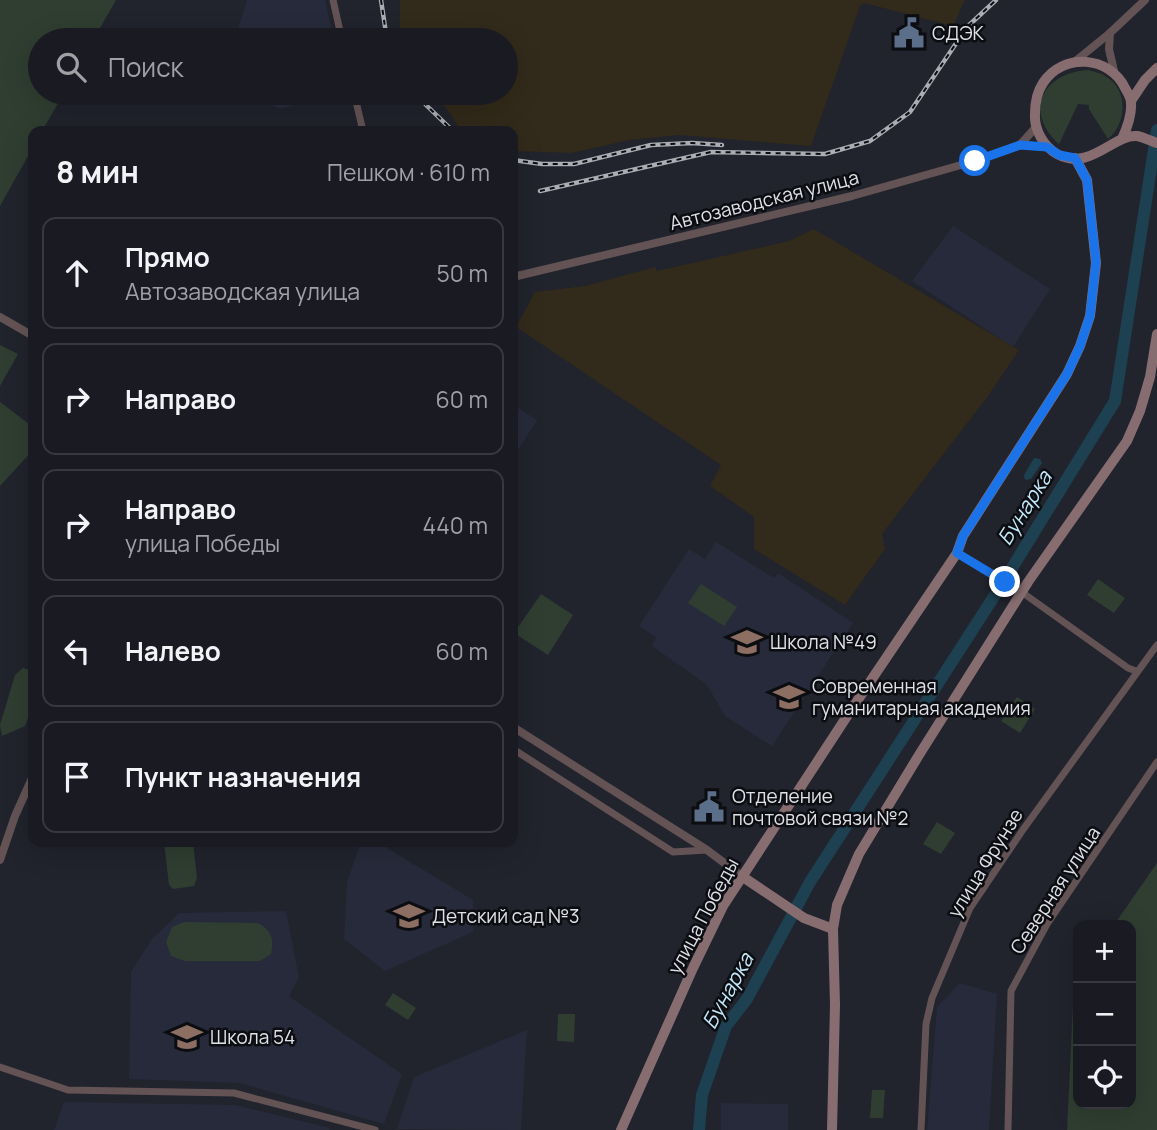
<!DOCTYPE html>
<html lang="ru">
<head>
<meta charset="utf-8">
<style>
	body { margin:0; font-family:Manrope,sans-serif; background:#26272f; color:#f1f3f6 }
	.controls { position:absolute; right:21px; bottom:21px; display:grid; overflow:hidden; border-radius:14px; box-shadow:0 7px 28px #0002 }
	.controls button { width:63px; height:63px; display:grid; place-items:center; padding:0; border:0; border-bottom:2px solid #373840; background:#191a22; color:#f1f3f6; font:35px sans-serif }
	.stop { position:absolute; width:21px; height:21px; margin:-16px; border:5px solid #1a73e8; border-radius:50%; background:#fff }
	.stop.end { background:#1a73e8; border-color:#fff; box-shadow:0 2px 7px #0008 }
	.list { margin:0; padding:0; list-style:none }
	h2 { display:flex; justify-content:space-between; align-items:center; height:91px; margin:0; padding:0 28px; font-size:30px }
	h2 small { font-size:23px; font-weight:400; color:#9fa1a5 }
	.list li { display:grid; grid-template-columns:46px 1fr auto; gap:21px; align-items:center; box-sizing:border-box; height:112px; margin:0 14px 14px; padding:0 14px; border:2px solid #373840; border-radius:14px }
	.list b { display:block; font-size:26px; white-space:nowrap }
	.list p { margin:0; font-size:23px; white-space:nowrap; color:#9fa1a5 }
	.list em { font-size:23px; font-style:normal; color:#9fa1a5 }
	.icon { flex:none; width:38px; height:38px; fill:none; stroke:currentColor; stroke-width:2; stroke-linecap:round; stroke-linejoin:round }
	.map { position:relative; flex:none; width:1157px; height:1130px; overflow:hidden }
	.search { position:absolute; background:#191a22; box-shadow:0 7px 28px #0002; left:28px; top:28px; width:490px; height:77px; display:flex; align-items:center; gap:18px; box-sizing:border-box; padding:0 24px; border-radius:38px; color:#9fa1a5; font-size:26px }
	.panel { position:absolute; background:#191a22; box-shadow:0 7px 28px #0002; left:28px; top:126px; width:490px; height:721px; border-radius:14px }
	.map>svg:first-child { display:block }
</style>
</head>
<body>
<div class="map">
<svg width="1157" height="1130" viewBox="0 0 1157 1130">
	<rect width="100%" height="100%" fill="#21232d"/>
	<g fill="#272a3a">
		<polygon points="247,0 325,0 334,40 230,40 239,26"/>
		<polygon points="249,93 340,93 280,109"/>
		<polygon points="953,226 1050,289 1013,347 912,281"/>
		<polygon points="513,405 537,420 513,458"/>
		<polygon points="716,542 774,578 778,573 853,623 772,746 725,716 707,685 652,646 656,637 639,626 689,549 705,559"/>
		<polygon points="361,842 377,842 473,900 473,932 385,971 344,939 347,882"/>
		<polygon points="286,911 299,978 289,996 402,1074 384,1124 239,1083 129,1079 131,972 152,939 179,913"/>
		<polygon points="960,983 997,994 989,1130 927,1130 937,1007"/>
		<polygon points="527,1030 521,1130 397,1129 414,1077"/>
		<polygon points="64,1102 235,1105 330,1128 329,1130 54,1130"/>
		<polygon points="721,1103 788,1104 788,1130 721,1130"/>
	</g>
	<g fill="#322a1a">
		<polygon points="400,0 965,0 953,26 864,3 860,6 811,146 679,135 630,140 571,153 513,151 513,131 468,131 458,126 436,93 506,93 506,40 403,40 400,36"/>
		<polygon points="814,229 1019,350 988,396 882,534 885,549 845,605 754,549 754,517 710,486 721,465 516,327 535,292 585,286 655,267 657,271 789,241"/>
	</g>
	<g fill="#2f3e31">
		<polygon points="0,0 116,0 93,40 40,40 40,93 64,93 42,131 33,131 33,147 0,206"/>
		<path d="M1089,70c5,2 12,3 16,6 24,13 22,48 3,63l-19,-30v-4l-11,-1 -19,40c-36,-33 -16,-72 30,-74z"/>
		<polygon points="0,345 18,354 0,386"/>
		<polygon points="0,402 33,427 33,450 0,486"/>
		<polygon points="1098,579 1125,598 1114,613 1087,595"/>
		<polygon points="701,584 737,607 724,626 688,603"/>
		<polygon points="541,594 573,615 548,655 514,633"/>
		<polygon points="23,668 33,671 33,704 25,726 2,736 0,725 15,675"/>
		<polygon points="1017,697 1035,709 1020,733 1001,721"/>
		<polygon points="937,822 955,833 941,854 923,844"/>
		<polygon points="164,842 193,842 197,878 194,886 173,889 169,885"/>
		<polygon points="1157,863 1157,1130 1067,1130 1074,984 1078,978 1078,1104 1131,1104 1131,925 1114,925"/>
		<path d="M184,922l74,1c14,8 16,16 13,31l-11,7h-75l-14,-5 -5,-14 6,-15z"/>
		<polygon points="393,993 416,1008 408,1020 385,1005"/>
		<polygon points="558,1014 575,1014 574,1042 557,1041"/>
		<polygon points="872,1090 885,1090 883,1118 870,1118"/>
	</g>
	<polygon fill="#1d4150" points="1034,458 1040,459 1042,463 1031,479 1025,480 1024,475"/>
	<g fill="none" stroke-linecap="round" stroke-linejoin="round">
		<polyline stroke="#1d4150" stroke-width="12" points="699,1130 702,1095 726,1026 747,999 810,882 1004,581 1115,401 1157,130"/>
		<g stroke="#645354" stroke-width="7">
			<polyline points="333,0 342,40"/>
			<polyline points="354,93 363,131"/>
			<polyline points="1023,593 1128,668 1136,671"/>
			<polyline points="513,749 673,852 707,850"/>
			<polyline points="0,1067 68,1090 234,1093 375,1130"/>
			<polyline points="921,1130 926,1024 932,998 970,908 1022,831 1157,645"/>
			<polyline points="1008,1130 1011,991 1047,924 1157,762"/>
		</g>
		<g stroke="#645354" stroke-width="8">
			<polyline points="1110,33 1109,49 1114,71"/>
			<polyline points="1073,63 1110,33 1145,0"/>
			<polyline points="1020,145 1036,127"/>
			<polyline points="513,277 852,196 975,161 1020,145 1047,147"/>
			<polyline points="0,317 33,336"/>
			<polyline points="957,553 1023,593"/>
			<polyline points="513,727 707,850 743,877"/>
			<polyline points="0,860 15,816 33,776"/>
		</g>
		<g stroke="#876d70" stroke-width="10">
			<polyline points="1131,101 1145,80 1157,68"/>
			<path d="M1122,139c5,-11 10,-24 9,-36 0,-5 -3,-10 -6,-15 -15,-32 -62,-36 -82,-5 -6,9 -8,21 -8,31 -1,15 8,32 22,40 33,18 56,-20 80,-18 6,1 14,5 20,7"/>
			<polyline points="743,877 804,918 833,929"/>
			<polyline points="621,1130 693,968 723,906 853,707 957,553 963,536 1067,374 1080,346 1090,316 1096,263 1087,180 1075,158"/>
			<polyline points="832,1130 835,1005 833,929 837,905 859,854 919,755 1028,582 1127,441 1140,411 1150,377 1157,334"/>
		</g>
		<g stroke="#abadb5" stroke-width="4.5">
			<g id="rail">
				<polyline points="381,0 387,40"/>
				<polyline points="418,93 426,105 453,131"/>
				<polyline points="513,160 542,164 574,164 651,145 692,143 722,145"/>
				<polyline points="540,191 711,152 825,154 870,141 910,112 967,27 996,0"/>
			</g>
		</g>
		<use href="#rail" stroke="#0c0d11" stroke-width="2" stroke-dasharray="5" stroke-linecap="butt"/>
	</g>
	<g fill="none" stroke-linecap="round" stroke-linejoin="round">
		<polyline stroke="#1a73e8" stroke-width="9" points="975,161 1020,145 1047,147 1059,155 1075,158 1087,180 1096,262 1090,316 1080,346 1067,374 963,536 957,553 1005,582"/>
	</g>
	<defs>
		<g id="civic-bare" transform="scale(2.415)"><path d="M-.6-6.5H3V-4.5H.6V-3L4-1V1h2V6H-6V1h2V-1L-.6-3ZM-1.2 2.5V6h2.4V2.5Z" fill="#5c6f8a" stroke="#0c0d11" stroke-width="2.5" paint-order="stroke"/></g>
		<g id="school-bare" transform="scale(2.415)"><path d="M0-5L7-2L0 1L-7-2ZM-4 1L0 2.5L4 1V4Q0 6-4 4Z" fill="#8d6e63" stroke="#0c0d11" stroke-width="2.5" paint-order="stroke"/></g>
		<g id="university-bare" transform="scale(2.415)"><path d="M0-5L7-2L0 1L-7-2ZM-4 1L0 2.5L4 1V4Q0 6-4 4Z" fill="#8d6e63" stroke="#0c0d11" stroke-width="2.5" paint-order="stroke"/></g>
	</defs>
	<g fill-rule="evenodd">
		<use href="#civic-bare" x="909" y="33"/>
		<use href="#school-bare" x="747" y="642"/>
		<use href="#university-bare" x="789" y="697"/>
		<use href="#civic-bare" x="709" y="807"/>
		<use href="#school-bare" x="409" y="916"/>
		<use href="#school-bare" x="187" y="1037"/>
	</g>
	<g text-anchor="middle" stroke-width="5" stroke-linejoin="round" paint-order="stroke">
		<g font-size="19" fill="#dfe1e8" stroke="#0c0d11" text-anchor="start">
			<text x="932" y="40">СДЭК</text>
			<text x="770" y="649">Школа №49</text>
			<text x="812" y="693">Современная<tspan x="812" dy="22">гуманитарная академия</tspan></text>
			<text x="732" y="803">Отделение<tspan x="732" dy="22">почтовой связи №2</tspan></text>
			<text x="432" y="923">Детский сад №3</text>
			<text x="210" y="1044">Школа 54</text>
		</g>
		<g font-size="19" fill="#dfe1e8" stroke="#0c0d11">
			<text transform="translate(764 200) rotate(-14)" y="7">Автозаводская улица</text>
			<text transform="translate(985 863) rotate(-58)" y="7">улица Фрунзе</text>
			<text transform="translate(1055 890) rotate(-57)" y="7">Северная улица</text>
			<text transform="translate(703 916) rotate(-62)" y="7">улица Победы</text>
		</g>
		<g font-size="21" font-style="italic" fill="#c2e8fa" stroke="#0c0d11">
			<text transform="translate(1025 508) rotate(-58)" y="7">Бунарка</text>
			<text transform="translate(728 991) rotate(-61)" y="7">Бунарка</text>
		</g>
	</g>
</svg>
<div class="controls">
<button>+</button>
<button>−</button>
<button><svg class="icon" aria-label="locate" viewBox="0 0 24 24"><circle cx="12" cy="12" r="6"/><path d="M12 2v4M12 18v4M2 12h4M18 12h4"/></svg></button>
</div>
<div class="stop" style="left:975px;top:161px"></div>
<div class="stop end" style="left:1005px;top:582px"></div>
<div class="search"><svg class="icon" aria-label="search" viewBox="0 0 24 24"><circle cx="10" cy="10" r="6"/><path d="M15 15l6 6"/></svg>Поиск</div>
<section class="panel">
<h2>8 мин<small>Пешком · 610 m</small></h2>
<ul class="list">
<li><svg class="icon" aria-label="ahead" viewBox="0 0 24 24"><path d="M12 20V5M6 11l6-6 6 6"/></svg><div><b>Прямо</b><p>Автозаводская улица</p></div><em>50 m</em></li>
<li><svg class="icon" aria-label="right" viewBox="0 0 24 24"><path d="M7 20v-9h11M14 6l5 5-5 5"/></svg><div><b>Направо</b></div><em>60 m</em></li>
<li><svg class="icon" aria-label="right" viewBox="0 0 24 24"><path d="M7 20v-9h11M14 6l5 5-5 5"/></svg><div><b>Направо</b><p>улица Победы</p></div><em>440 m</em></li>
<li><svg class="icon" aria-label="left" viewBox="0 0 24 24"><path d="M17 20v-9H6M10 6l-5 5 5 5"/></svg><div><b>Налево</b></div><em>60 m</em></li>
<li><svg class="icon" aria-label="arrive" viewBox="0 0 24 24"><path d="M6 21V4h12l-3 4 3 4H6"/></svg><div><b>Пункт назначения</b></div></li>
</ul>
</section>
</div>
</body>
</html>
